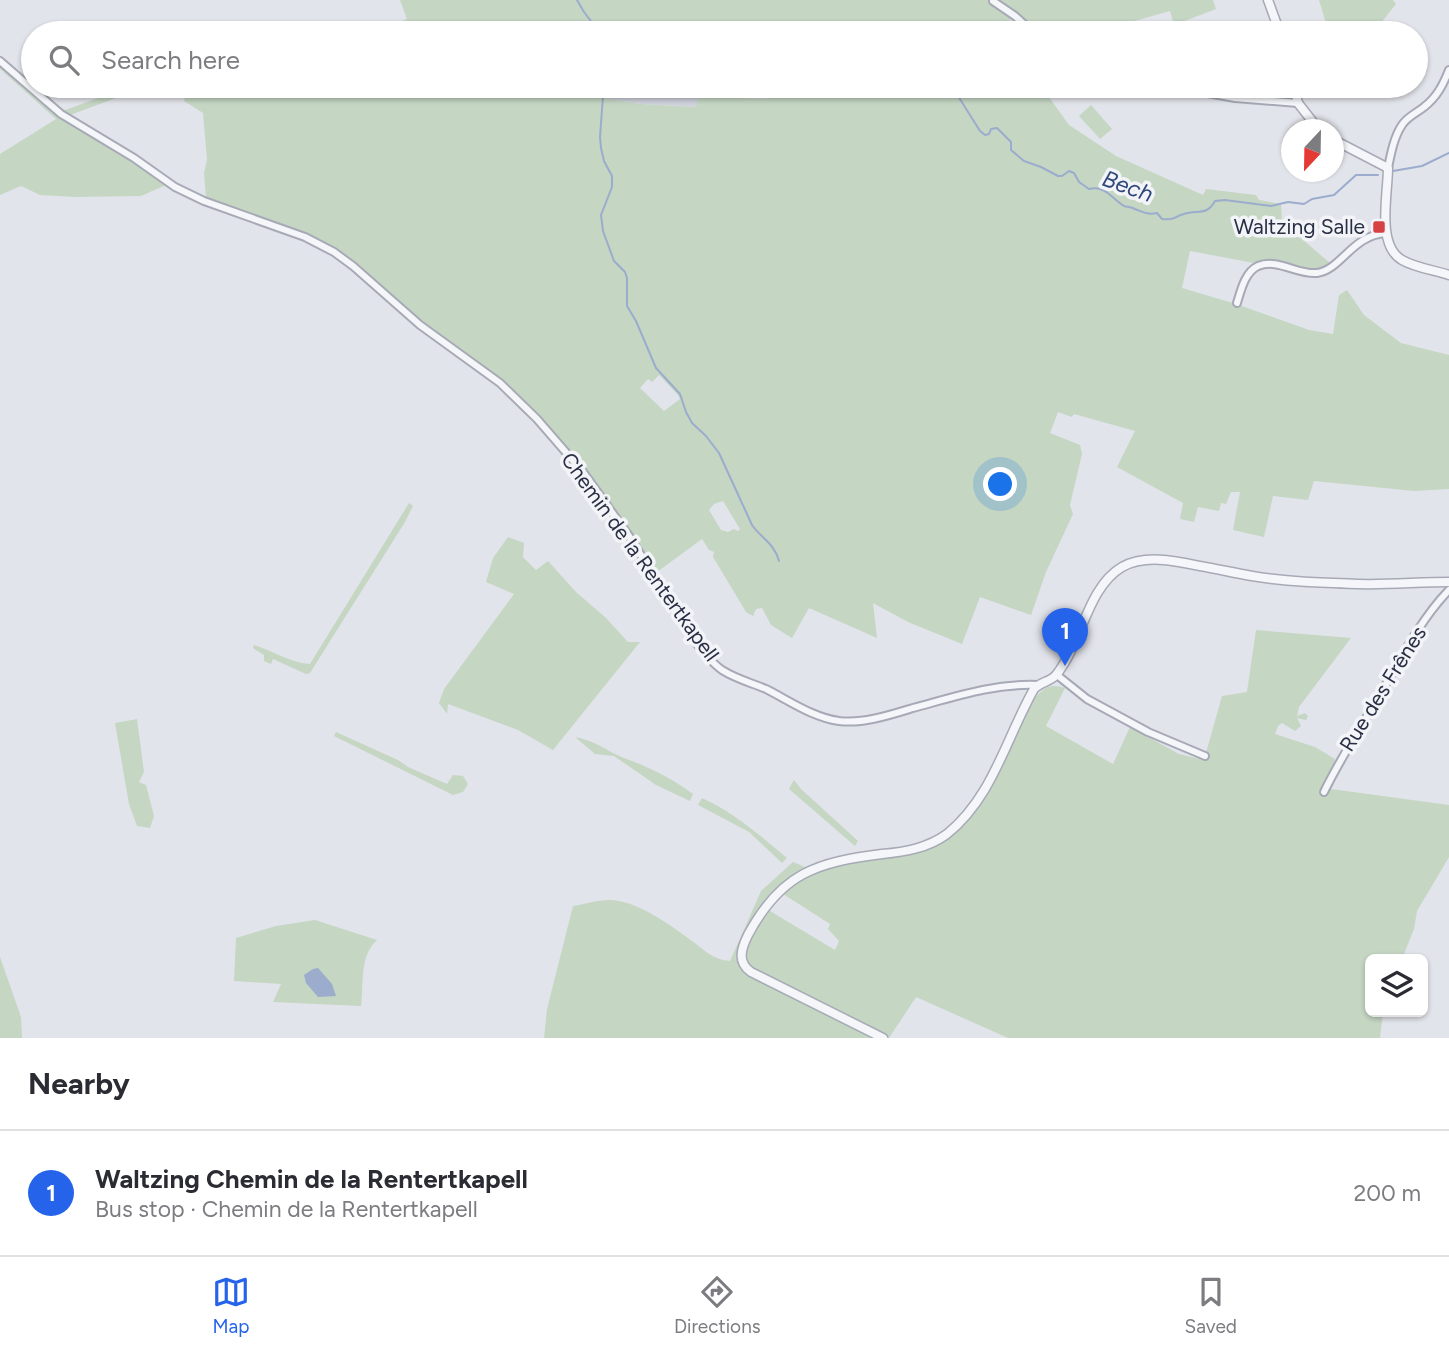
<!DOCTYPE html>
<html lang="en">
<head>
<meta charset="utf-8">
<style>
	body { margin:0; font-family:Figtree,sans-serif; background:#f2f2f3; color:#2b2b33 }
	.controls { position:absolute; right:21px; bottom:21px; display:grid; overflow:hidden; border-radius:10px; box-shadow:0 2px 5px #0004 }
	.controls button { width:63px; height:63px; display:grid; place-items:center; padding:0; border:0; border-bottom:2px solid #e1e1e2; background:#fff; color:#2b2b33; font:35px sans-serif }
	.compass { position:absolute; left:1281px; top:119px; width:63px; height:63px; border-radius:50%; background:#fff; box-shadow:0 2px 5px #0004; rotate:202deg }
	.you { position:absolute; left:1001px; top:485px; width:24px; height:24px; margin:-18px; border:5px solid #fff; border-radius:50%; background:#1a73e8; box-shadow:0 0 0 10px #1a73e833 }
	.badge { display:grid; place-items:center; width:46px; height:46px; border-radius:50%; background:#2563eb; color:#fff; font-size:23px; font-weight:700 }
	.pin { position:absolute; translate:-50% -58px; filter:drop-shadow(0 2px 4px #0008) }
	.pin::after { content:''; position:absolute; top:37px; width:24px; height:21px; background:inherit; clip-path:polygon(0 0,100% 0,50% 100%) }
	.list { margin:0; padding:0; list-style:none }
	h2 { display:flex; justify-content:space-between; align-items:center; height:91px; margin:0; padding:0 28px; font-size:30px }
	h2 small { font-size:23px; font-weight:400; color:#7c7c81 }
	.list li { display:grid; grid-template-columns:46px 1fr auto; gap:21px; align-items:center; box-sizing:border-box; height:126px; padding:0 28px; border-top:2px solid #e1e1e2 }
	.list b { display:block; font-size:26px; white-space:nowrap }
	.list p { margin:0; font-size:23px; white-space:nowrap; color:#7c7c81 }
	.list em { font-size:23px; font-style:normal; color:#7c7c81 }
	.icon { flex:none; width:38px; height:38px; fill:none; stroke:currentColor; stroke-width:2; stroke-linecap:round; stroke-linejoin:round }
	.map { position:relative; flex:none; width:1449px; height:1038px; overflow:hidden }
	.search { position:absolute; background:#fff; box-shadow:0 2px 5px #0004; left:21px; right:21px; top:21px; height:77px; display:flex; align-items:center; gap:18px; box-sizing:border-box; padding:0 24px; border-radius:38px; color:#7c7c81; font-size:26px }
	.sheet { height:217px; background:#fff }
	nav { display:flex; justify-content:space-around; align-items:center; box-sizing:border-box; height:98px; border-top:2px solid #e1e1e2; background:#fff; font-size:19px; color:#7c7c81 }
	nav a { display:grid; justify-items:center; gap:4px }
	nav .on { color:#2563eb }
	.map>svg:first-child { display:block }
</style>
</head>
<body>
<div class="map">
<svg width="1449" height="1038" viewBox="0 0 1449 1038">
	<rect width="100%" height="100%" fill="#e2e4eb"/>
	<polygon fill="#d0d3dd" points="604,86 835,86 812,92 783,92 764,99 699,96 697,107 640,104 604,98"/>
	<g fill="#c5d6c3" fill-rule="evenodd">
		<path d="M400,0h813l3,9 -42,16 -4,-14 -78,22 -17,-12 -32,12h-4c-18,-16 -23,-27 -37,0h-627l32,-14z"/>
		<polygon points="1319,0 1393,0 1396,4 1373,33 1329,33"/>
		<path d="M0,57c15,14 47,48 65,53l67,-24h17l-79,29 69,42 43,32 24,9 -2,-25 3,-13 -4,-47 -19,-12 4,-15h39v4l8,-4h369v12l36,6 56,3 3,-11 65,3 19,-7h29l23,-6h206l28,39 47,31 87,39 3,-6 50,6 3,5 22,4 1,18 48,41 -10,6 -11,1 -30,-9 -25,2 -64,-12 -8,37 54,16 73,26 24,4 6,-39 8,-5 17,25 37,28 48,12v134l-35,2 -100,-10 -6,19 -35,-4 -9,41 -31,-7 7,-38h-9l-5,12 -5,-1 -2,8 -21,-4 -4,15 -14,-3 3,-16 -66,-36 18,-36 -61,-17 -2,3 -14,-5 -8,21 30,12 2,9 -12,51 3,9 -27,58 -15,43 -51,-18 -18,47 -54,-22 -35,-19 4,35 -68,-30 -17,30 -21,-13 -9,-17 -6,1 -3,7 -7,-4 -33,-55 1,-5 -5,-2 -7,-11 -45,33c-49,-82 -111,-155 -186,-215l-6,4c-28,-20 -55,-40 -81,-63 -20,-17 -39,-37 -63,-50 -24,-13 -50,-20 -76,-29 -27,-9 -54,-20 -79,-34l-25,11 -65,1 -36,-2 -19,-9 -21,9v-41l56,-35 -56,-50zM659,375l19,20 2,4 -16,12 -24,-23 8,-9 4,3zM723,501l17,28 -2,2 -4,-2 -6,3 -7,-2 -12,-20 5,-6z"/>
		<polygon points="1091,105 1112,129 1100,139 1079,116"/>
		<path d="M409,503l4,3 -8,16 -95,151 -4,1 -33,-15 -2,5 -7,-3v-6l-11,-7 1,-3c19,6 38,18 56,19z"/>
		<polygon points="508,537 524,543 523,557 536,570 548,561 576,592 606,618 628,642 640,642 553,750 518,730 448,704 447,714 439,703 444,689 514,594 486,582 493,558"/>
		<path d="M1256,630l95,8 -52,69 -2,9 8,-3 3,3 -2,4 -9,-2 4,8 -6,5 -13,-8 -4,3 -3,8 40,13 20,12 -1,4 10,-2 -13,28 118,16v52l-32,54 -3,18 -12,30h-32v53h13l-3,26h-372l-92,-41 -27,41h-345l3,-29 26,-103c12,-2 25,-6 37,-6 26,0 62,26 82,41 14,10 21,19 38,20l31,-70 32,-29 12,5c19,-7 38,-11 58,-14 21,-4 44,-5 64,-13 45,-17 83,-101 106,-141h1c10,-12 16,-16 31,-11l-19,38 67,38 17,-37 49,27 25,6 18,-64 25,-4zM780,892l50,32 -2,5 11,12 -4,9 -70,-42z"/>
		<polygon points="137,719 144,772 139,782 146,785 154,816 150,828 137,826 129,804 115,723"/>
		<polygon points="336,732 398,760 408,767 447,784 453,775 463,776 468,784 463,792 453,795 334,736"/>
		<path d="M575,737c16,3 27,10 40,17 10,5 21,8 31,13 17,7 32,16 47,27l-3,7 -34,-16 -42,-29 -19,-2z"/>
		<polygon points="794,780 801,789 858,841 855,846 789,789"/>
		<path d="M702,798c31,14 59,38 85,60l-5,5 -33,-31 -51,-27z"/>
		<path d="M315,920l62,20c-18,16 -13,44 -16,66l-88,-4 8,-18 -47,-3 2,-43 40,-12z"/>
		<polygon points="0,957 21,1017 22,1038 0,1038"/>
	</g>
	<polygon fill="#9baccd" points="318,968 332,984 336,996 318,997 306,983 304,975 313,969"/>
	<g fill="none" stroke-linecap="round" stroke-linejoin="round">
		<g stroke="#9baccd" stroke-width="2">
			<polyline points="577,0 584,12 600,33"/>
			<path d="M947,86l6,2 27,43 5,4 4,-1 2,-5 6,-1 14,14v8l13,11 17,6 17,9h4l7,-5 5,2 5,9 10,7c17,-4 23,10 35,17 3,1 7,1 11,3 8,3 12,6 22,4l5,6c14,1 11,-2 22,-5 13,-5 22,3 31,-13l10,-1 46,6 17,-4 16,2 8,-5 22,-4 22,-20h22"/>
			<path d="M603,96l-3,41 1,11 3,13 8,15v11l-11,28 2,16 11,30 11,11 2,6v28l9,15 20,47 24,26 6,18 6,11 14,13 13,17 33,72c9,13 23,19 27,36"/>
			<polyline points="1393,171 1422,166 1449,153"/>
		</g>
		<g stroke="#a7aab6" stroke-width="10">
			<g id="minor">
				<polyline points="993,1 1015,16 1034,33"/>
				<path d="M0,61l61,53 73,44 41,29 29,14 101,36 29,15 19,14 67,59 80,58 37,36 46,53 46,64 67,107c8,10 16,20 26,27 14,9 30,13 44,19 24,12 46,28 73,32 24,3 51,-6 74,-13 41,-11 82,-25 125,-23"/>
				<polyline points="1169,86 1235,98 1298,103"/>
				<path d="M1388,168c3,-15 6,-31 14,-43 6,-9 15,-12 22,-18 13,-10 19,-22 25,-37"/>
				<path d="M1237,303c4,-13 8,-31 21,-37 20,-8 39,9 59,7 24,-3 35,-38 69,-40"/>
				<polyline points="1057,675 1087,699 1148,732 1205,756"/>
				<path d="M1324,792c17,-35 37,-65 57,-99 20,-35 40,-74 68,-103"/>
			</g>
		</g>
		<g stroke="#a7aab6" stroke-width="11">
			<g id="tertiary">
				<polyline points="1268,0 1280,33"/>
				<polyline points="1294,86 1298,103 1319,130"/>
				<path d="M1334,140l54,28c0,26 -12,77 14,92 14,8 32,10 47,15"/>
				<path d="M883,1038l-132,-66c-14,-10 -10,-23 -3,-37 33,-62 69,-73 134,-81 23,-2 46,-6 65,-20 46,-37 59,-96 87,-145 6,-7 16,-7 22,-14 4,-4 6,-9 9,-13 18,-30 26,-77 57,-95 23,-13 54,-6 78,-1 17,3 35,7 52,10 35,6 71,7 106,8 30,1 61,-2 91,-2"/>
			</g>
		</g>
		<use href="#minor" stroke="#f5f6f9" stroke-width="6"/>
		<use href="#tertiary" stroke="#f5f6f9" stroke-width="8"/>
	</g>
	<rect fill="#d64141" stroke="#f2f4f8" stroke-width="2.5" x="1372" y="220" width="14" height="14" rx="3.5"/>
	<g text-anchor="middle" stroke-width="7" stroke-linejoin="round" paint-order="stroke">
		<g font-size="21" fill="#292f44" stroke="#f2f4f8" text-anchor="end">
			<text x="1365" y="234">Waltzing Salle</text>
		</g>
		<g font-size="21" fill="#292f44" stroke="#f2f4f8">
			<text transform="translate(640 557) rotate(54)" y="7">Chemin de la Rentertkapell</text>
			<text transform="translate(1383 689) rotate(-58)" y="7">Rue des Frênes</text>
		</g>
		<g font-size="23" font-style="italic" fill="#30477b" stroke="#f2f4f8">
			<text transform="translate(1128 186) rotate(20)" y="8">Bech</text>
		</g>
	</g>
</svg>
<div class="controls">
<button><svg class="icon" aria-label="layers" viewBox="0 0 24 24"><path d="M12 4l9 5-9 5-9-5zM3 14l9 5 9-5"/></svg></button>
</div>
<svg class="compass" viewBox="-18 -18 36 36"><path d="M0-13l5 13h-10z" fill="#e53935"/><path d="M0 13l5-13h-10z" fill="#7c7c81"/></svg>
<div class="you"></div>
<div class="pin badge" style="left:1065px;top:666px">1</div>
<div class="search"><svg class="icon" aria-label="search" viewBox="0 0 24 24"><circle cx="10" cy="10" r="6"/><path d="M15 15l6 6"/></svg>Search here</div>
</div>
<section class="sheet">
<h2>Nearby<small></small></h2>
<ul class="list">
<li><span class="badge">1</span><div><b>Waltzing Chemin de la Rentertkapell</b><p>Bus stop · Chemin de la Rentertkapell</p></div><em>200 m</em></li>
</ul>
</section>
<nav>
<a class="on"><svg class="icon" aria-label="map" viewBox="0 0 24 24"><path d="M3 6l6-2 6 2 6-2v14l-6 2-6-2-6 2zM9 4v14M15 6v14"/></svg>Map</a>
<a><svg class="icon" aria-label="directions" viewBox="0 0 24 24"><path d="M12 3l9 9-9 9-9-9zM9 14v-3h6M13 9l2 2-2 2"/></svg>Directions</a>
<a><svg class="icon" aria-label="saved" viewBox="0 0 24 24"><path d="M7 4h10v16l-5-4-5 4z"/></svg>Saved</a>
</nav>
</body>
</html>
